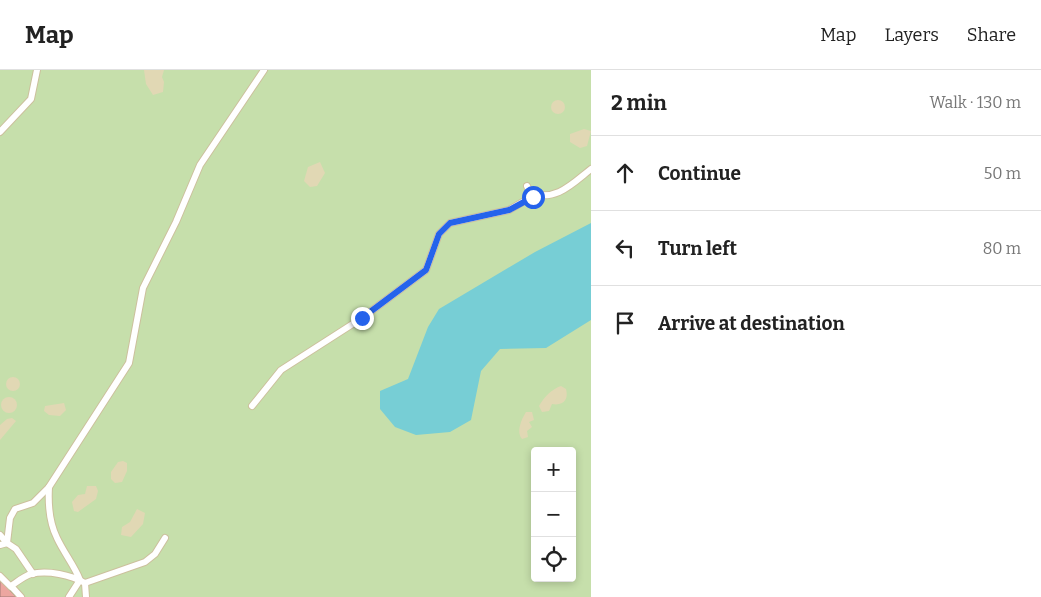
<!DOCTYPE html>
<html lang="en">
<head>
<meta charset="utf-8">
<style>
	body { margin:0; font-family:Bitter,serif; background:#f2f2f2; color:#222 }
	.controls { position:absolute; right:15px; bottom:15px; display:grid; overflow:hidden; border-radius:5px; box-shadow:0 2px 8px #0003 }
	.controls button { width:45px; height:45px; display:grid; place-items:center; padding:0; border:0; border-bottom:1px solid #e0e0e0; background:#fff; color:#222; font:25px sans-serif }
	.stop { position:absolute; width:15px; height:15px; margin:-11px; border:4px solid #2563eb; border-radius:50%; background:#fff }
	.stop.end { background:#2563eb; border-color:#fff; box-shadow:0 1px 5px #0008 }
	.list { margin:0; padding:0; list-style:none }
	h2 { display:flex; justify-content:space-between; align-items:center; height:65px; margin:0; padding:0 20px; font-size:21px }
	h2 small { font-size:16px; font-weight:400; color:#767676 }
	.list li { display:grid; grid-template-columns:32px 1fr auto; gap:15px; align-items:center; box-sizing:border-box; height:75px; padding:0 20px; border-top:1px solid #e0e0e0 }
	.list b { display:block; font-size:19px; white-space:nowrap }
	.list em { font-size:16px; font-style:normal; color:#767676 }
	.icon { flex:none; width:28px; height:28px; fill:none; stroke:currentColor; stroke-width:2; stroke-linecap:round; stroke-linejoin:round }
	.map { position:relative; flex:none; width:591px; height:527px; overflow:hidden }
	header { display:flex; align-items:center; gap:30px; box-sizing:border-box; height:70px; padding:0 25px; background:#fff; border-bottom:1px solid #e0e0e0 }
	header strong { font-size:24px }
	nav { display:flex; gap:28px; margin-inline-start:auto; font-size:18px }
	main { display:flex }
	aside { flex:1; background:#fff }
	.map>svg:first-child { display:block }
</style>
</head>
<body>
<header>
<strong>Map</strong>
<nav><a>Map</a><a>Layers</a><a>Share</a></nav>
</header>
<main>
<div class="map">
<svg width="591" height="527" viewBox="0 0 591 527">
	<rect width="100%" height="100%" fill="#f5e9c4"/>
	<path fill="#c6dfab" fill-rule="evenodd" d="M0,0h591v527h-591zM535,381h37v127h-37z"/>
	<g fill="#e1d8b4">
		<polygon points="144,0 164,0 162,7 164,12 163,22 153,25 146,14"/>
		<circle cx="558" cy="37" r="7"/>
		<polygon points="584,59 591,61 587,76 580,78 570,72 570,64"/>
		<polygon points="320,92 325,103 317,116 310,117 304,111 308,97"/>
		<circle cx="13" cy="314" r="7"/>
		<path d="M561,316l5,3c3,11 -3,17 -14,15l-3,7 -7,1 -3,-6c5,-9 13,-17 22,-20z"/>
		<circle cx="9" cy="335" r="8"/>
		<polygon points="64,333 66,340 60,346 49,345 44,341 45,336"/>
		<path d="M526,342h6l2,8 -5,2 3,5 -5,4 1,6 -6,2c-6,-7 -1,-19 4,-27z"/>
		<polygon points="12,348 16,351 0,370 0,355 7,349"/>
		<polygon points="123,391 127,393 127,401 122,412 115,413 111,409 111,402 118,392"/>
		<polygon points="87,416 96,416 98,421 96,429 78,442 74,441 72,432 78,425 85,424"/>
		<polygon points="137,439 145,443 143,454 131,467 121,465 122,457 130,452"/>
	</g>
	<polygon fill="#77ced5" points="591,153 591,250 546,278 500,279 481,301 471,350 450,362 416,365 395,357 380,339 380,321 408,309 428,257 439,239 535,182"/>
	<polygon fill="#eca6a0" stroke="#a17a77" points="0,510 16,527 0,527"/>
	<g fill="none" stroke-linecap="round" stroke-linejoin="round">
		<g stroke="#ccc09d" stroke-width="8">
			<g id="service">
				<polyline points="0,62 31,29 37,0"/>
				<path d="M527,116l3,7c26,9 42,-9 61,-24"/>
				<polyline points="252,336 281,300 362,248 426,200 439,164 450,153 509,140 526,130 540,126"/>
				<polyline points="0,465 7,473"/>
				<polyline points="7,473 10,448 15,439 33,433 49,417"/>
				<polyline points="0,475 7,473 16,479 33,504"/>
				<polyline points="0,506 11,517"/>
				<polyline points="85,513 86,527"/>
				<path d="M21,527l-10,-11c6,-4 13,-10 20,-12 17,-4 40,1 54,9l60,-21 10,-8 10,-16"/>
				<path d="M69,527l11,-17c-6,-15 -16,-27 -23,-42 -8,-16 -9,-34 -8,-51l80,-124 14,-75 33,-66 24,-57 64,-95"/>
			</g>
		</g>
		<use href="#service" stroke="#fff" stroke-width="6"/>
	</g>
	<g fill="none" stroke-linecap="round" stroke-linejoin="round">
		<polyline stroke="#2563eb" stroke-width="6" points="362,248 426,200 439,164 450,153 509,140 533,127"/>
	</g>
</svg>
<div class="controls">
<button>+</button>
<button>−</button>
<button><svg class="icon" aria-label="locate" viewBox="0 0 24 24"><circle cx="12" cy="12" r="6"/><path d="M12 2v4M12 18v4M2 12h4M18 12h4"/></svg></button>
</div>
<div class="stop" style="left:533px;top:127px"></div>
<div class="stop end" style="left:362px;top:248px"></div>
</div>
<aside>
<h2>2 min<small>Walk · 130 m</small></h2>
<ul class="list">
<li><svg class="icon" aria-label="ahead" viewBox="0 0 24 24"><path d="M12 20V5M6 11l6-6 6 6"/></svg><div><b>Continue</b></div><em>50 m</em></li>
<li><svg class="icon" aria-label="left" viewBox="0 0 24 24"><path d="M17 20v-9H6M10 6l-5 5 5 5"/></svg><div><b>Turn left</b></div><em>80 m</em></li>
<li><svg class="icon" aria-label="arrive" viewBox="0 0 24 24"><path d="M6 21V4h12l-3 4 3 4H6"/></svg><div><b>Arrive at destination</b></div></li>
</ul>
</aside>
</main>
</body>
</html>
